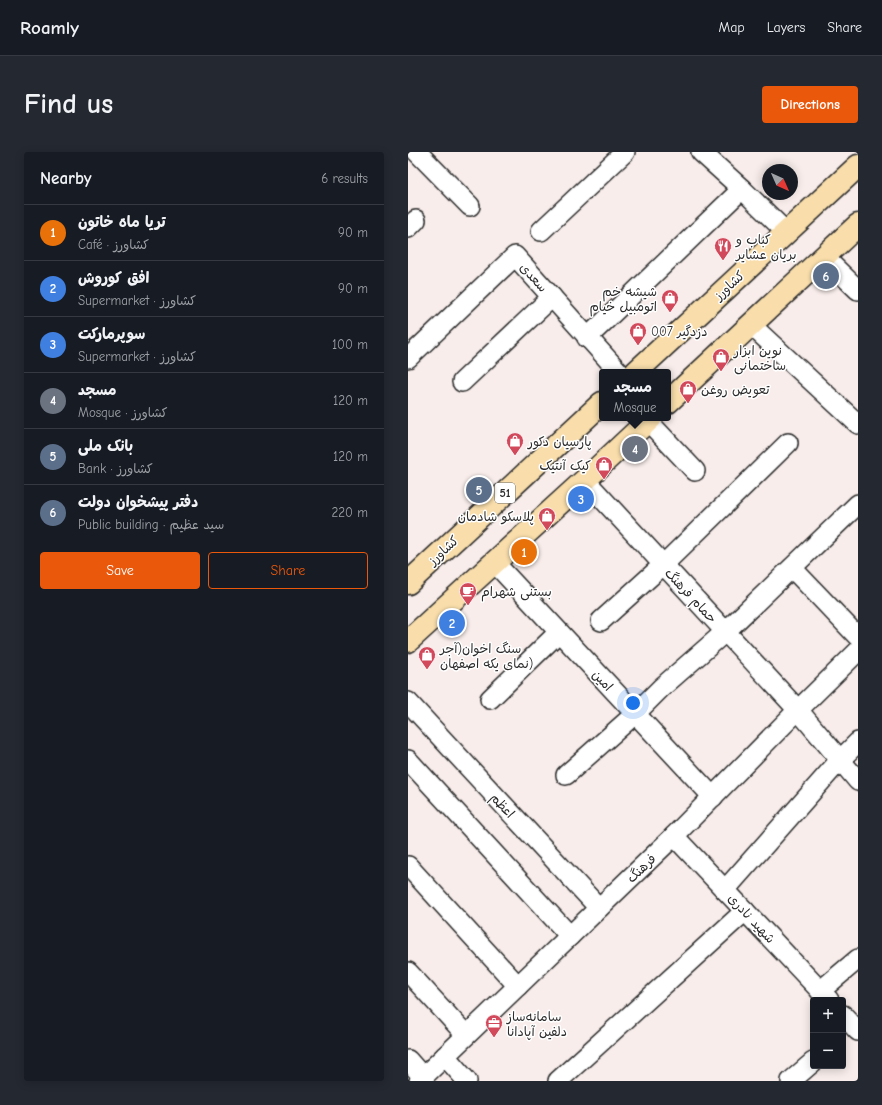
<!DOCTYPE html>
<html lang="en">
<head>
<meta charset="utf-8">
<style>
	body { margin:0; font-family:"Comic Neue","Playpen Sans Arabic",sans-serif; background:#242831; color:#f1f3f6 }
	.controls { position:absolute; right:12px; bottom:12px; display:grid; overflow:hidden; border-radius:4px; box-shadow:0 2px 10px #0003 }
	.controls button { width:36px; height:36px; display:grid; place-items:center; padding:0; border:0; border-bottom:1px solid #363941; background:#171b24; color:#f1f3f6; font:20px sans-serif }
	.compass { position:absolute; left:354px; top:12px; width:36px; height:36px; border-radius:50%; background:#171b24; box-shadow:0 2px 10px #0003; rotate:135deg }
	.you { position:absolute; left:225px; top:551px; width:14px; height:14px; margin:-10px; border:3px solid #fff; border-radius:50%; background:#1a73e8; box-shadow:0 0 0 6px #1a73e833 }
	.badge { display:grid; place-items:center; width:26px; height:26px; border-radius:50%; background:#ea580c; color:#fff; font-size:13px; font-weight:700 }
	.pin { position:absolute; translate:-50% -50%; border:2px solid #fff; box-shadow:0 1px 4px #0006 }
	.popup { position:absolute; left:191px; top:217px; width:72px; height:52px; box-sizing:border-box; display:grid; place-content:center; border-radius:4px; background:#171b24; filter:drop-shadow(0 1px 3px #0005); font-size:13px; white-space:nowrap; color:#9ea1a6 }
	.popup b { font-size:15px; color:#f1f3f6 }
	.popup::after { content:''; position:absolute; left:50%; top:100%; margin-left:-8px; border:8px solid transparent; border-top-color:#171b24 }
	.list { margin:0; padding:0; list-style:none }
	h2 { display:flex; justify-content:space-between; align-items:center; height:52px; margin:0; padding:0 16px; font-size:17px }
	h2 small { font-size:13px; font-weight:400; color:#9ea1a6 }
	.list li { display:grid; grid-template-columns:26px 1fr auto; gap:12px; align-items:center; box-sizing:border-box; height:56px; padding:0 16px; border-top:1px solid #363941 }
	.list b { display:block; font-size:15px; white-space:nowrap }
	.list p { margin:0; font-size:13px; white-space:nowrap; color:#9ea1a6 }
	.list em { font-size:13px; font-style:normal; color:#9ea1a6 }
	.actions { display:flex; gap:8px; padding:12px 16px }
	.actions a { flex:1; padding:9px 0; border:1px solid #ea580c; border-radius:4px; text-align:center; font-size:14px; color:#ea580c }
	.actions .main { background:#ea580c; color:#fff }
	.map { position:relative; flex:none; width:450px; height:929px; overflow:hidden; border-radius:4px }
	header { display:flex; align-items:center; gap:24px; box-sizing:border-box; height:56px; padding:0 20px; background:#171b24; border-bottom:1px solid #363941 }
	header strong { font-size:19px }
	nav { display:flex; gap:22px; margin-inline-start:auto; font-size:14px }
	.intro { display:flex; align-items:center; justify-content:space-between; box-sizing:border-box; height:96px; padding:0 24px }
	h1 { margin:0; font-size:28px }
	.button { padding:10px 18px; border-radius:4px; background:#ea580c; color:#fff; font-size:14px; font-weight:700 }
	main { display:flex; gap:24px; padding:0 24px }
	aside { flex:1; background:#171b24; border-radius:4px; box-shadow:0 2px 10px #0003 }
	.map>svg:first-child { display:block }
</style>
</head>
<body>
<header>
<strong>Roamly</strong>
<nav><a>Map</a><a>Layers</a><a>Share</a></nav>
</header>
<div class="intro"><h1>Find us</h1><a class="button">Directions</a></div>
<main>
<aside>
<h2>Nearby<small>6 results</small></h2>
<ul class="list">
<li><span class="badge" style="background:#e8710a">1</span><div><b>تریا ماه خاتون</b><p>Café · کشاورز</p></div><em>90 m</em></li>
<li><span class="badge" style="background:#3f7fe0">2</span><div><b>افق کوروش</b><p>Supermarket · کشاورز</p></div><em>90 m</em></li>
<li><span class="badge" style="background:#3f7fe0">3</span><div><b>سوپرمارکت</b><p>Supermarket · کشاورز</p></div><em>100 m</em></li>
<li><span class="badge" style="background:#6b7280">4</span><div><b>مسجد</b><p>Mosque · کشاورز</p></div><em>120 m</em></li>
<li><span class="badge" style="background:#5c6f8a">5</span><div><b>بانک ملی</b><p>Bank · کشاورز</p></div><em>120 m</em></li>
<li><span class="badge" style="background:#5c6f8a">6</span><div><b>دفتر پیشخوان دولت</b><p>Public building · سید عظیم</p></div><em>220 m</em></li>
</ul>
<div class="actions"><a class="main">Save</a><a>Share</a></div>
</aside>
<div class="map">
<svg width="450" height="929" viewBox="0 0 450 929">
	<rect width="100%" height="100%" fill="#f8edea"/>
	<filter id="ink" filterUnits="userSpaceOnUse"><feTurbulence type="fractalNoise" baseFrequency=".025" numOctaves="2"/><feDisplacementMap in="SourceGraphic" scale="8" xChannelSelector="R" yChannelSelector="G"/><feConvolveMatrix kernelMatrix="1 2 1 2 8 2 1 2 1" color-interpolation-filters="sRGB"/></filter>
	<g filter="url(#ink)">
		<g fill="none" stroke-linecap="round" stroke-linejoin="round">
			<g stroke="#2b2b2b" stroke-width="22">
				<g id="minor">
					<polyline points="9,0 62,54"/>
					<polyline points="293,0 334,37 378,80"/>
					<polyline points="0,76 8,68"/>
					<polyline points="133,79 217,0"/>
					<polyline points="416,105 450,138"/>
					<polyline points="343,173 450,272"/>
					<polyline points="179,186 334,37"/>
					<polyline points="0,206 107,104 211,220"/>
					<polyline points="54,230 144,145"/>
					<polyline points="240,269 287,319"/>
					<polyline points="177,328 390,558 450,629"/>
					<polyline points="86,410 305,645"/>
					<polyline points="384,416 450,485"/>
					<polyline points="193,469 255,413 380,291"/>
					<polyline points="82,547 151,480"/>
					<polyline points="0,550 191,756"/>
					<polyline points="0,608 162,784"/>
					<polyline points="158,623 227,562 253,536 317,480 450,352"/>
					<polyline points="266,684 421,848"/>
					<polyline points="0,714 110,834"/>
					<polyline points="317,738 432,608 450,590"/>
					<polyline points="0,820 58,883"/>
					<polyline points="412,839 450,807"/>
					<polyline points="435,863 450,879"/>
					<polyline points="37,904 59,929"/>
					<polyline points="0,908 15,925"/>
					<polyline points="11,929 266,684 390,558 450,499"/>
					<polyline points="150,929 337,759"/>
					<polyline points="383,929 405,910"/>
				</g>
			</g>
			<g stroke="#2b2b2b" stroke-width="25">
				<g id="major">
					<polyline points="228,220 450,14"/>
					<polyline points="260,250 450,73"/>
					<polyline points="0,431 194,251"/>
					<polyline points="0,489 177,328 243,266"/>
				</g>
			</g>
			<use href="#minor" stroke="#fff" stroke-width="19"/>
			<use href="#major" stroke="#f9deab" stroke-width="22"/>
		</g>
	</g>
	<defs>
		<g id="restaurant-pin" transform="scale(0.9)"><path d="M0 17L-7.5 6A9.5 9.5 0 1 1 7.5 6Z" fill="#d1495b" stroke="#fff"/><path d="M-5-6h1v4h1v-4h1v4h1v-4h1v5L-1.5 .5V6h-2V.5L-5-1ZM5-6V6H3V1.5H1.5Q1.5-4 5-6Z" fill="#fff"/></g>
		<g id="shop-pin" transform="scale(0.9)"><path d="M0 17L-7.5 6A9.5 9.5 0 1 1 7.5 6Z" fill="#d1495b" stroke="#fff"/><path d="M-5-2.5h2.3a2.7 3.5 0 0 1 5.4 0H5L5.5 6h-11ZM-1.5-2.5h3a1.5 2.3 0 0 0-3 0Z" fill="#fff"/></g>
		<g id="cafe-pin" transform="scale(0.9)"><path d="M0 17L-7.5 6A9.5 9.5 0 1 1 7.5 6Z" fill="#d1495b" stroke="#fff"/><path d="M-5.5-4.5H6V0H3Q3 3.5 0 3.5H-2.5Q-5.5 3.5-5.5 0ZM3-3.2v2h1.7v-2ZM-6 4.5H4V6H-6Z" fill="#fff"/></g>
		<g id="office-pin" transform="scale(0.9)"><path d="M0 17L-7.5 6A9.5 9.5 0 1 1 7.5 6Z" fill="#d1495b" stroke="#fff"/><path d="M-6-3h4V-5.5h4V-3h4V5H-6ZM-1-4.5V-3h2v-1.5ZM-6 0V1H6V0Z" fill="#fff"/></g>
	</defs>
	<g fill-rule="evenodd">
		<use href="#restaurant-pin" x="315" y="94"/>
		<use href="#shop-pin" x="262" y="146"/>
		<use href="#shop-pin" x="230" y="179"/>
		<use href="#shop-pin" x="313" y="205"/>
		<use href="#shop-pin" x="280" y="237"/>
		<use href="#shop-pin" x="107" y="289"/>
		<use href="#shop-pin" x="196" y="313"/>
		<use href="#shop-pin" x="139" y="364"/>
		<use href="#cafe-pin" x="60" y="439"/>
		<use href="#shop-pin" x="19" y="503"/>
		<use href="#office-pin" x="86" y="871"/>
	</g>
	<g text-anchor="middle" stroke-width="3" stroke-linejoin="round" paint-order="stroke">
		<rect fill="#fff" stroke="#6b6b6b" stroke-width="1" x="87" y="331" width="20" height="20" rx="3"/>
		<g font-size="12" font-weight="bold" fill="#2b2b2b">
			<text x="97" y="345">51</text>
		</g>
		<g font-size="13" fill="#2b2b2b" stroke="#fff" text-anchor="start">
			<text x="328" y="92">کباب و<tspan x="328" dy="15">بریان عشایر</tspan></text>
			<text x="249" y="144" text-anchor="end">شیشه خم<tspan x="249" dy="15">اتومبیل خیام</tspan></text>
			<text x="243" y="184">دزدگیر 007</text>
			<text x="326" y="203">نوین ابزار<tspan x="326" dy="15">ساختمانی</tspan></text>
			<text x="293" y="242">تعویض روغن</text>
			<text x="120" y="294">پارسیان دکور</text>
			<text x="183" y="318" text-anchor="end">کیک آنتیک</text>
			<text x="126" y="369" text-anchor="end">پلاسکو شادمان</text>
			<text x="73" y="444">بستنی شهرام</text>
			<text x="32" y="501">سنگ اخوان(آجر<tspan x="32" dy="15">نمای یکه اصفهان)</tspan></text>
			<text x="99" y="869">سامانه‌ساز<tspan x="99" dy="15">دلفین آپادانا</tspan></text>
		</g>
		<g font-size="13" fill="#2b2b2b" stroke="#fff">
			<text transform="translate(126 125) rotate(48)" y="5">سعدی</text>
			<text transform="translate(321 133) rotate(-43)" y="5">کشاورز</text>
			<text transform="translate(35 398) rotate(-43)" y="5">کشاورز</text>
			<text transform="translate(283 443) rotate(47)" y="5">حمام فرهنگ</text>
			<text transform="translate(195 528) rotate(47)" y="5">امین</text>
			<text transform="translate(95 653) rotate(47)" y="5">اعظم</text>
			<text transform="translate(233 716) rotate(-44)" y="5">فرهنگ</text>
			<text transform="translate(344 766) rotate(47)" y="5">شهید نادری</text>
		</g>
	</g>
</svg>
<div class="controls">
<button>+</button>
<button>−</button>
</div>
<svg class="compass" viewBox="-18 -18 36 36"><path d="M0-13l5 13h-10z" fill="#e53935"/><path d="M0 13l5-13h-10z" fill="#9ea1a6"/></svg>
<div class="you"></div>
<div class="pin badge" style="left:116px;top:400px;background:#e8710a">1</div>
<div class="pin badge" style="left:44px;top:471px;background:#3f7fe0">2</div>
<div class="pin badge" style="left:173px;top:347px;background:#3f7fe0">3</div>
<div class="pin badge" style="left:227px;top:297px;background:#6b7280">4</div>
<div class="popup"><b>مسجد</b>Mosque</div>
<div class="pin badge" style="left:71px;top:338px;background:#5c6f8a">5</div>
<div class="pin badge" style="left:418px;top:124px;background:#5c6f8a">6</div>
</div>
</main>
</body>
</html>
